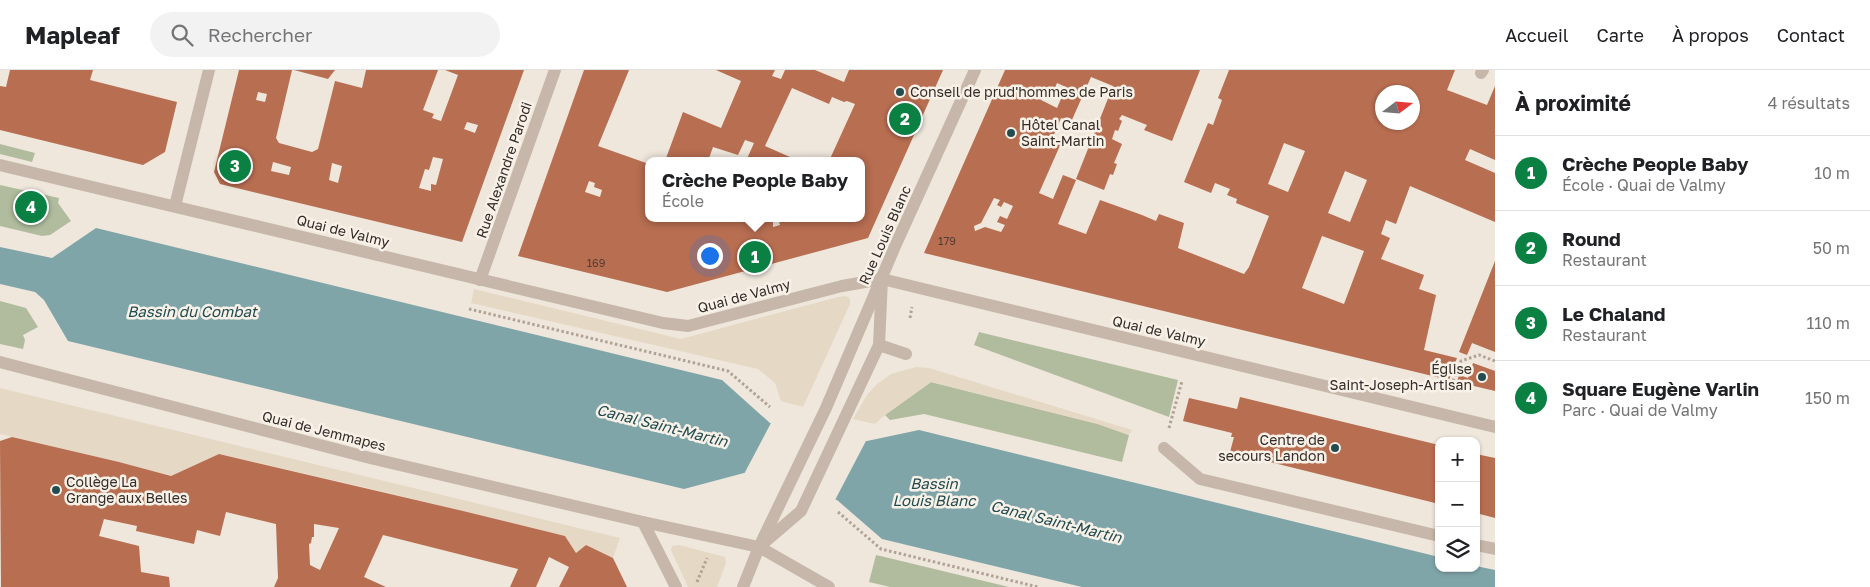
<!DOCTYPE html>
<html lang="fr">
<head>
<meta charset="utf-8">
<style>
	body { margin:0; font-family:"Golos Text",sans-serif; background:#f2f2f2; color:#202124 }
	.controls { position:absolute; right:15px; bottom:15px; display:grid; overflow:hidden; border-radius:10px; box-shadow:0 1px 4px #0004 }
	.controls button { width:45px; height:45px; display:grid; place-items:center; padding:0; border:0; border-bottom:1px solid #e0e0e0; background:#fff; color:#202124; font:25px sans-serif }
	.compass { position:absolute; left:1375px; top:15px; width:45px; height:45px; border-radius:50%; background:#fff; box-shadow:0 1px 4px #0004; rotate:74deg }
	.you { position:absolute; left:709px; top:185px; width:18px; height:18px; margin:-12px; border:4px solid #fff; border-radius:50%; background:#1a73e8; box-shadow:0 0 0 8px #1a73e833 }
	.badge { display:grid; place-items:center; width:32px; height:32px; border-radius:50%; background:#0b8043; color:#fff; font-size:16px; font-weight:700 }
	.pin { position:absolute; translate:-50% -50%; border:2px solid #fff; box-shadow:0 1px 5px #0006 }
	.popup { position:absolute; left:645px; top:87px; width:220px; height:65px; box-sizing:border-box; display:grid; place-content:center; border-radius:10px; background:#fff; filter:drop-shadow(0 1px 4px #0005); font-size:16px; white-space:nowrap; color:#757577 }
	.popup b { font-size:19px; color:#202124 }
	.popup::after { content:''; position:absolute; left:50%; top:100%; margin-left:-10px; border:10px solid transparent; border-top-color:#fff }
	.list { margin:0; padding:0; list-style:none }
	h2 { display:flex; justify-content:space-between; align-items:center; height:65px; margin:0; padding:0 20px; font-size:21px }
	h2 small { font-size:16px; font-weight:400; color:#757577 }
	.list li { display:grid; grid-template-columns:32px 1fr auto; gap:15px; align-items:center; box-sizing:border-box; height:75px; padding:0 20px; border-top:1px solid #e0e0e0 }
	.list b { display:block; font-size:19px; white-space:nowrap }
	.list p { margin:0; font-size:16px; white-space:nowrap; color:#757577 }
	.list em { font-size:16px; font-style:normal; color:#757577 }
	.icon { flex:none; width:28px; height:28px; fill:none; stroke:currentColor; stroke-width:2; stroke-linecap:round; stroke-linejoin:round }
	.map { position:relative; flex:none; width:1495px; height:517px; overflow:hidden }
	header { display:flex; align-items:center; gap:30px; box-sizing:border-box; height:70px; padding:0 25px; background:#fff; border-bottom:1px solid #e0e0e0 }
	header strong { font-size:24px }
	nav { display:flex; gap:28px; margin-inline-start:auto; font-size:18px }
	.search { width:350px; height:45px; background:#f2f2f2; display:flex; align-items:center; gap:12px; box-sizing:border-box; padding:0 18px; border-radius:28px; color:#757577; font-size:19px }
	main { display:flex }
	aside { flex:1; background:#fff }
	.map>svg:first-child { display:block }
</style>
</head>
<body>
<header>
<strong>Mapleaf</strong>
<div class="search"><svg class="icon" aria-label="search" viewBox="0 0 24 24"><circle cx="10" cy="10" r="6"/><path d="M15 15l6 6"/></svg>Rechercher</div>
<nav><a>Accueil</a><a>Carte</a><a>À propos</a><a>Contact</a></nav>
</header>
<main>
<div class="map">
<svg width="1495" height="517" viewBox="0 0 1495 517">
	<rect width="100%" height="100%" fill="#efe7dc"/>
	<g fill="#b1bc9e">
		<polygon points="0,74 35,83 32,92 0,84"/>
		<polygon points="0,115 59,128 58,133 71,151 50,165 42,166 0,156"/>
		<polygon points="0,231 26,238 38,257 23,265 25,270 23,279 0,274"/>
		<polygon points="979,262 1178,310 1169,347 974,275"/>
		<polygon points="931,312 1098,354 1129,365 1122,392 924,344 890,350 885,345"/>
		<polygon points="876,485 893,489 1009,517 890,517 869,512"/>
	</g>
	<g fill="#e5d8c5">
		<polygon points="474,219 681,269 838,227 846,226 850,229 850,234 803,337 781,331 775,313 758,299 471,233"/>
		<polygon points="916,297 929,298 1132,360 1129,365 1098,354 931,312 885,345 875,354 853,349 867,325 877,314 891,304"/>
		<polygon points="0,318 620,468 613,488 586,475 576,483 565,466 359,416 219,384 171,406 119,392 0,364"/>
		<polygon points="679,475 725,487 726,493 717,517 688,517 671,480 672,476"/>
	</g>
	<polygon fill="#7fa5a9" points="96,158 722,310 770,353 867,371 919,360 1439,487 1439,498 1476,498 1476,496 1495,500 1495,517 1082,517 882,469 837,430 744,403 684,419 68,271 44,230 35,222 0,214 0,177 52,188"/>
	<polygon fill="#efe7dc" points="772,351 867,369 834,432 743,406"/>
	<g fill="#b86e51" fill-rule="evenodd">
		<polygon points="10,0 93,0 90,10 177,32 165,82 143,95 0,60 0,16 6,17"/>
		<path d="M239,0h53l-16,68 3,5 33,9 6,-3 17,-68 27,7 4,-18h72l-15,40 11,4 -2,4 9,3 17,-46 -13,-5h79l-62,172 -242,-58 -6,-12zM258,22l9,2 -2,8 -9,-2zM467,52l11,3 -3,8 -11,-4zM433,87l10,2 -7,26 -5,-1v7l-12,-3 6,-19 4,1zM273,92l18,5 -2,8 -18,-4zM332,93l10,3 -4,17 -9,-3z"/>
		<polygon points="294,0 335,0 328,9"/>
		<path d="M584,0h45l-31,76 51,18v54h119l1,4 4,-1v6l7,-2 -2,-7h17l1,3 8,-3h57v-57h-32l26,-57 -8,-3 -3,1 -12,-5 -3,7 -37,-16 -27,58 34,15h-53l8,-18 -9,-3 -7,15 -25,-8 -5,14h-43l18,-49 38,16 20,-47 -25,-11h59l-3,6 9,3 4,-9h30l29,12 5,-12h94l-75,168 -201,54 -149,-36zM589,111l6,2 -1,4 8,3 -2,7 -15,-5z"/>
		<path d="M1005,0h195l-28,71 -28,-11 3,-5 -25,-10 -3,4 3,2 -4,10 -3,-1 -3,9 10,5 -8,19 3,1 -4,11 -3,-1 -6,16 -28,-11 37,-93 -22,-9 -20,45 -10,-4 -8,19 9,4 -23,52 14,6 10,-24 13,5 -18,44 28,10 14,-34 42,15 14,6 3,-7 25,9 -6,25 66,26 5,-7 20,-51 -33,-13 1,-4 -10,-4 3,-6 -15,-6 -4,10 -27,-11 24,-59 5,2 9,-25 -4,-2 11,-28h226l-8,20 40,15 8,-19v74l-25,-11 -5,11 30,13v49l-85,-36 -14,38 -10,-4 -5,14 9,4 -9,21 43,16 -5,14 17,6 -12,55 33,8 -8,22 -525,-127zM1057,13l9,4 -9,21 -16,-8 5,-10 7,3zM1382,22h30v30h-30zM1284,73l21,8 -17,41 -20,-8zM1345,101l22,9 -17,42 -22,-9zM994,128l6,2 -3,5 4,2 3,-5 9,4 -6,13 -7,-3 -3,6 8,3 -4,7 -16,-5 -10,4 -1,-5 7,-3zM1322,166l42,15 -20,53 -42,-16z"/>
		<polygon points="1495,191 1495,282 1472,273 1467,285 1459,282"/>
		<polygon points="1473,293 1495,301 1495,321 1457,312 1459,305 1468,308"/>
		<polygon points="1240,327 1439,375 1439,434 1230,382 1234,367 1231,367 1232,363 1183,351 1189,328 1237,339"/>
		<path d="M12,367l107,25 52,14 48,-22 244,57 102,25 11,17 10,-8 27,13 14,29h-68l10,-20 -20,-10 -13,30h-26l8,-18 -135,-34 -19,42 22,10h-112l4,-9 -2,-54 -50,-12 -6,24 -23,-6 -3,14 -58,-13 1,-5 -33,-7 -5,17 40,10 2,26 28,5 1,10h-169l-1,-146zM314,454l25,4 -19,42 -10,-5 -1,-21 2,-1 1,-6h2z"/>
		<polygon points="1476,384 1495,388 1495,448 1476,443"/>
	</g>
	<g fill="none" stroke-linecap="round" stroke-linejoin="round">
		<g stroke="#b1a294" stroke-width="3" stroke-dasharray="2.5 2.5" stroke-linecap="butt">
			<polyline points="469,239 728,301 770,337"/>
			<polyline points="910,248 912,237"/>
			<polyline points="1453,311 1461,291 1479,285 1495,291"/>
			<polyline points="1169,358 1182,311"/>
			<polyline points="838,442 881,479 1038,517"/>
			<polyline points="697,512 707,488"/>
		</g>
		<g stroke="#c6b7aa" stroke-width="12">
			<polyline points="1481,3 1483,0"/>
			<polyline points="879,275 906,284"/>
			<polyline points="829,517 759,477 801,441 879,275 882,209"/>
		</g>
		<g stroke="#c6b7aa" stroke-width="12">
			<polyline points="175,136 209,0"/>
			<polyline points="1164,378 1200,409 1439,466"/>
			<polyline points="1476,475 1495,479"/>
		</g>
		<g stroke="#c6b7aa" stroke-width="12">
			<polyline points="0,95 663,253 688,256 842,216 882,209 1495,357"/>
			<polyline points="480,210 555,0"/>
			<polyline points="0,292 370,388 643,452 759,477"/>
			<polyline points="643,452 676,517"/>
			<polyline points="743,517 759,477 826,338 896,174 975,0"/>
		</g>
	</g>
	<g fill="#234c50" stroke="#f7f1e8" stroke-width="2">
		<circle cx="900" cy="22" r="5"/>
		<circle cx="1011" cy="63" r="5"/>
		<circle cx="1482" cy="307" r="5"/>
		<circle cx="1335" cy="378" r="5"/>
		<circle cx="56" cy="420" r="5"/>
	</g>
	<g text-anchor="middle" stroke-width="5" stroke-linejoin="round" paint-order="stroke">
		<g font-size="11" fill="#553c32">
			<text x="947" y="175">179</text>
			<text x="596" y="197">169</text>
		</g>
		<g font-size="14" fill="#342c28" stroke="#f7f1e8" text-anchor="start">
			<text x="910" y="27">Conseil de prud'hommes de Paris</text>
			<text x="1021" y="60">Hôtel Canal<tspan x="1021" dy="16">Saint-Martin</tspan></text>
			<text x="1472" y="304" text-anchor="end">Église<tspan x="1472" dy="16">Saint-Joseph-Artisan</tspan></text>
			<text x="1325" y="375" text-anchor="end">Centre de<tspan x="1325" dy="16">secours Landon</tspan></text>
			<text x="66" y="417">Collège La<tspan x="66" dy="16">Grange aux Belles</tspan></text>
		</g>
		<g font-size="14" fill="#342c28" stroke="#f7f1e8">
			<text transform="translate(504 100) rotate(-71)" y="5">Rue Alexandre Parodi</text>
			<text transform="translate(343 161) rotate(14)" y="5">Quai de Valmy</text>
			<text transform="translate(885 165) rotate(-66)" y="5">Rue Louis Blanc</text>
			<text transform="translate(744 226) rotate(-15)" y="5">Quai de Valmy</text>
			<text transform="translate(1159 261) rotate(13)" y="5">Quai de Valmy</text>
			<text transform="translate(324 361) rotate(14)" y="5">Quai de Jemmapes</text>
		</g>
		<g font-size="15" font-style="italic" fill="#234c50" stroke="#f7f1e8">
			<text x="192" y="247">Bassin du Combat</text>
			<text transform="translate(662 356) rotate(14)" y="5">Canal Saint-Martin</text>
			<text x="934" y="419">Bassin<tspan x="934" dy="17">Louis Blanc</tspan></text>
			<text transform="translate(1056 452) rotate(14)" y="5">Canal Saint-Martin</text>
		</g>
	</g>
</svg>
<div class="controls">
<button>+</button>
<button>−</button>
<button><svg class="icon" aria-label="layers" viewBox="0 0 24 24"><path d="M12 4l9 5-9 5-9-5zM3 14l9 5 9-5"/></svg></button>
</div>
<svg class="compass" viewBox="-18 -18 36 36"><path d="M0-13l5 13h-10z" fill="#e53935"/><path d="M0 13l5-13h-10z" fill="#757577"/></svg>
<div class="you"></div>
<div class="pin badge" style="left:755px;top:187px">1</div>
<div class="popup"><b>Crèche People Baby</b>École</div>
<div class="pin badge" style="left:905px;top:49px">2</div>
<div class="pin badge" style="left:235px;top:96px">3</div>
<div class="pin badge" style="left:31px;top:137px">4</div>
</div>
<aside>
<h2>À proximité<small>4 résultats</small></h2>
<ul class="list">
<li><span class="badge">1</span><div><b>Crèche People Baby</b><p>École · Quai de Valmy</p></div><em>10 m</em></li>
<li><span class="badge">2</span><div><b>Round</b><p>Restaurant</p></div><em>50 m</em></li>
<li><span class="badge">3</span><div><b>Le Chaland</b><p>Restaurant</p></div><em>110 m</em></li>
<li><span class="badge">4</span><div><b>Square Eugène Varlin</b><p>Parc · Quai de Valmy</p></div><em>150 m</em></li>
</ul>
</aside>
</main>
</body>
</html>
